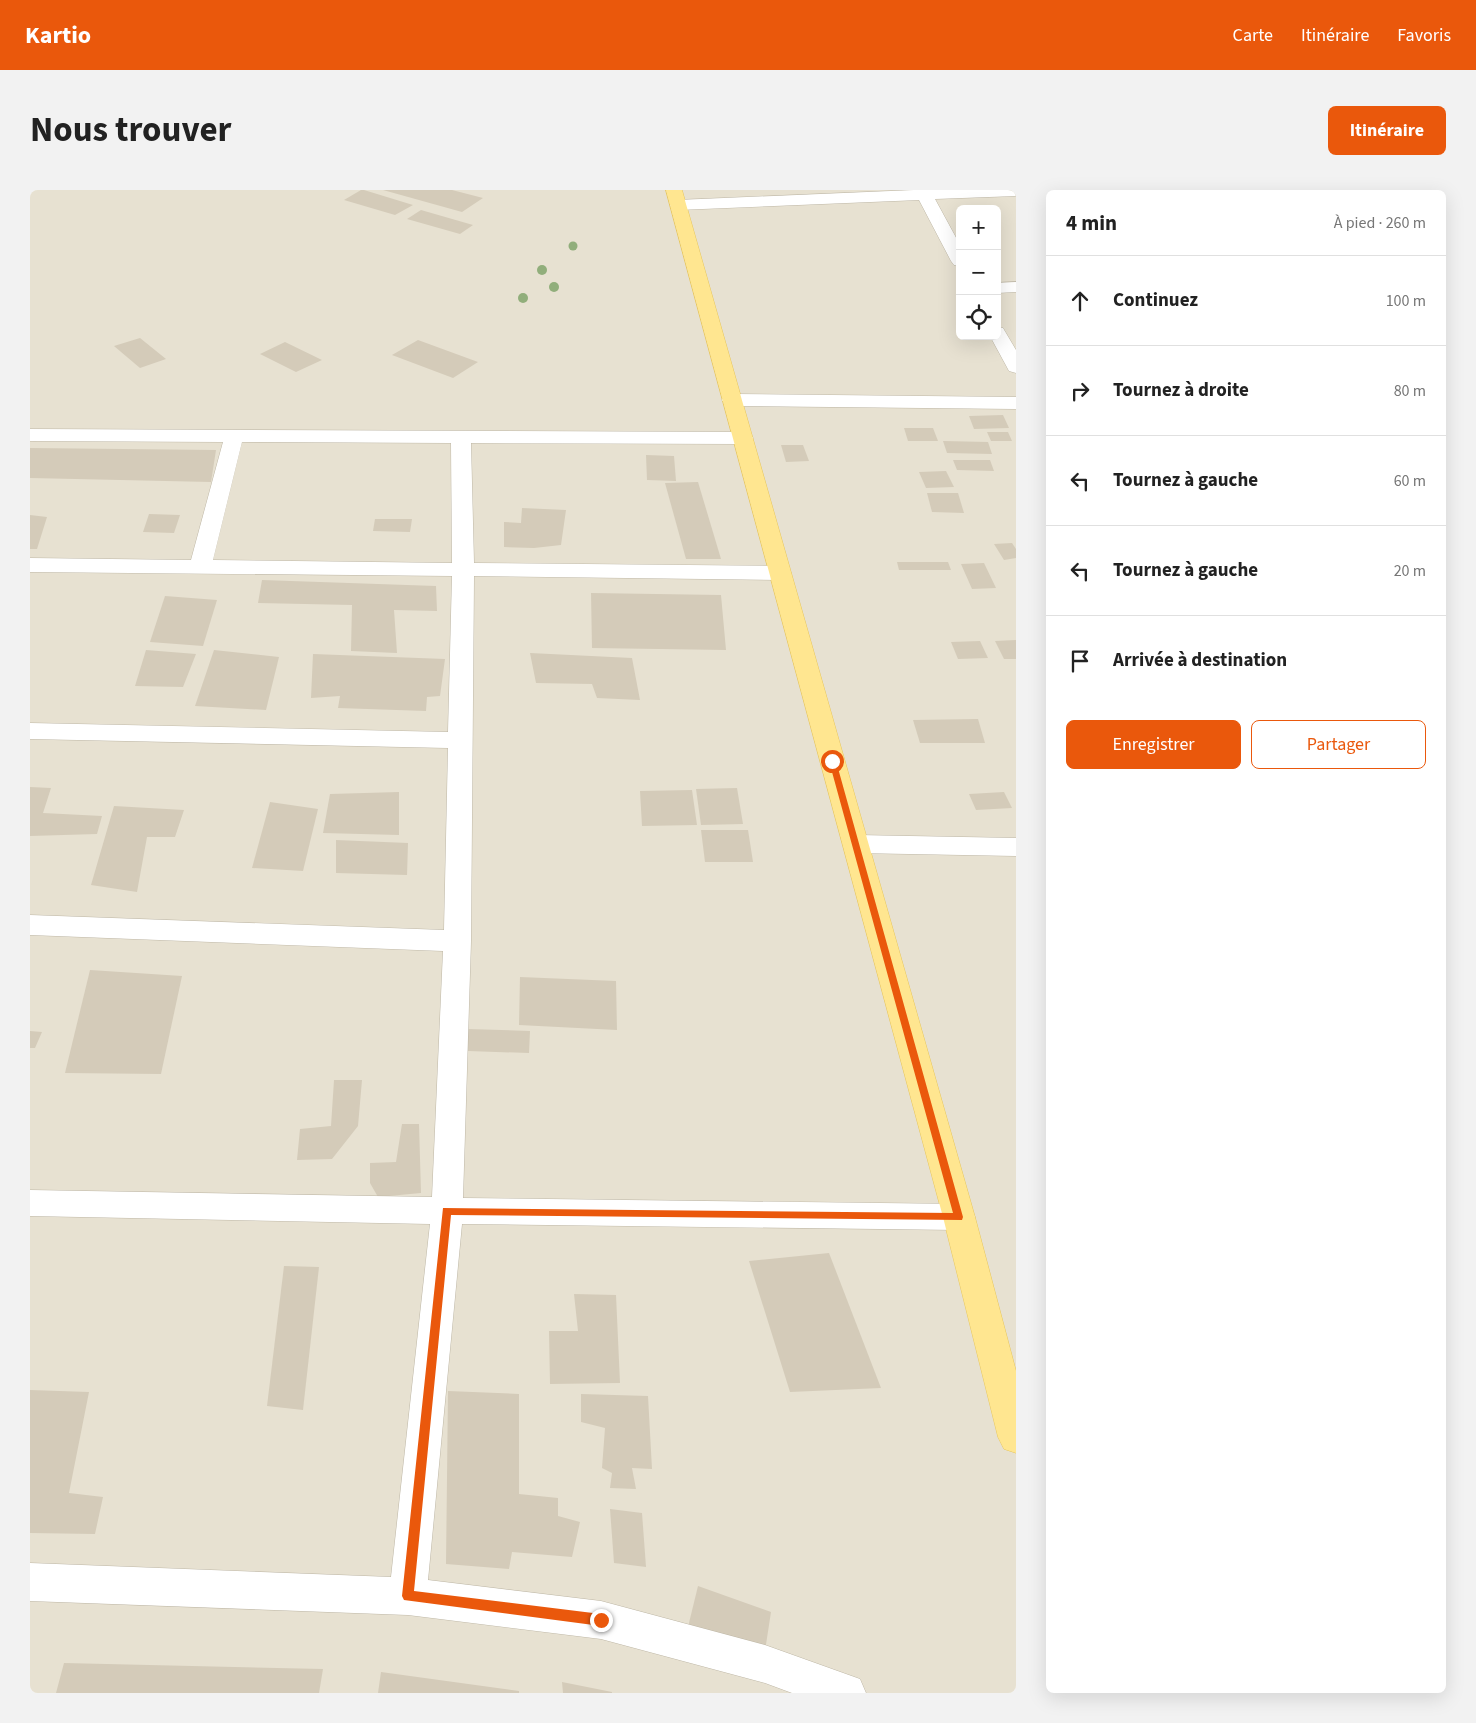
<!DOCTYPE html>
<html lang="fr">
<head>
<meta charset="utf-8">
<style>
	body { margin:0; font-family:"Source Sans 3",sans-serif; background:#f2f2f2; color:#222 }
	.controls { position:absolute; right:15px; top:15px; display:grid; overflow:hidden; border-radius:8px; box-shadow:0 5px 20px #0002 }
	.controls button { width:45px; height:45px; display:grid; place-items:center; padding:0; border:0; border-bottom:1px solid #e0e0e0; background:#fff; color:#222; font:25px sans-serif }
	.stop { position:absolute; width:15px; height:15px; margin:-11px; border:4px solid #ea580c; border-radius:50%; background:#fff }
	.stop.end { background:#ea580c; border-color:#fff; box-shadow:0 1px 5px #0008 }
	.list { margin:0; padding:0; list-style:none }
	h2 { display:flex; justify-content:space-between; align-items:center; height:65px; margin:0; padding:0 20px; font-size:21px }
	h2 small { font-size:16px; font-weight:400; color:#767676 }
	.list li { display:grid; grid-template-columns:32px 1fr auto; gap:15px; align-items:center; box-sizing:border-box; height:90px; padding:0 20px; border-top:1px solid #e0e0e0 }
	.list b { display:block; font-size:19px; white-space:nowrap }
	.list em { font-size:16px; font-style:normal; color:#767676 }
	.actions { display:flex; gap:10px; padding:15px 20px }
	.actions a { flex:1; padding:11px 0; border:1px solid #ea580c; border-radius:8px; text-align:center; font-size:18px; color:#ea580c }
	.actions .main { background:#ea580c; color:#fff }
	.icon { flex:none; width:28px; height:28px; fill:none; stroke:currentColor; stroke-width:2; stroke-linecap:round; stroke-linejoin:round }
	.map { position:relative; flex:none; width:986px; height:1503px; overflow:hidden; border-radius:8px }
	header { display:flex; align-items:center; gap:30px; box-sizing:border-box; height:70px; padding:0 25px; background:#ea580c; color:#fff }
	header strong { font-size:24px }
	nav { display:flex; gap:28px; margin-inline-start:auto; font-size:18px }
	.intro { display:flex; align-items:center; justify-content:space-between; box-sizing:border-box; height:120px; padding:0 30px }
	h1 { margin:0; font-size:35px }
	.button { padding:12px 22px; border-radius:8px; background:#ea580c; color:#fff; font-size:18px; font-weight:700 }
	main { display:flex; gap:30px; padding:0 30px }
	aside { flex:1; background:#fff; border-radius:8px; box-shadow:0 5px 20px #0002 }
	.map>svg:first-child { display:block }
</style>
</head>
<body>
<header>
<strong>Kartio</strong>
<nav><a>Carte</a><a>Itinéraire</a><a>Favoris</a></nav>
</header>
<div class="intro"><h1>Nous trouver</h1><a class="button">Itinéraire</a></div>
<main>
<div class="map">
<svg width="986" height="1503" viewBox="0 0 986 1503">
	<rect width="100%" height="100%" fill="#f3efe4"/>
	<path fill="#e7e1d1" fill-rule="evenodd" d="M0,0h986v1503h-986zM930,19h37v127h-37z"/>
	<g fill="#d4cbb9">
		<polygon points="331,0 334,0 383,15 365,25 314,10"/>
		<polygon points="353,0 422,0 453,8 432,22"/>
		<polygon points="391,20 443,35 430,44 377,29"/>
		<polygon points="110,148 136,169 110,178 84,156"/>
		<polygon points="388,150 448,172 423,188 362,165"/>
		<polygon points="255,152 292,170 266,182 230,164"/>
		<polygon points="973,225 979,238 944,239 939,226"/>
		<polygon points="874,238 903,238 908,251 878,251"/>
		<polygon points="957,242 978,242 982,251 961,251"/>
		<polygon points="913,251 958,252 962,264 917,263"/>
		<polygon points="751,255 773,255 779,271 756,272"/>
		<polygon points="0,258 186,260 181,292 0,288"/>
		<polygon points="616,265 644,266 646,291 617,290"/>
		<polygon points="923,270 960,270 964,281 927,280"/>
		<polygon points="916,281 924,297 896,298 889,282"/>
		<polygon points="668,292 691,369 656,369 635,293"/>
		<polygon points="897,303 928,303 934,323 902,322"/>
		<polygon points="492,318 536,320 531,355 504,358 474,357 474,332 491,333"/>
		<polygon points="119,324 150,325 144,343 113,342"/>
		<polygon points="0,325 17,327 7,359 0,359"/>
		<polygon points="345,329 382,329 380,342 343,341"/>
		<polygon points="982,353 986,359 986,368 974,370 964,354"/>
		<polygon points="867,372 918,372 921,380 869,380"/>
		<polygon points="954,373 966,398 942,399 931,374"/>
		<polygon points="232,390 406,396 407,421 364,420 367,463 321,461 322,415 228,413"/>
		<polygon points="561,403 691,405 696,460 562,458"/>
		<polygon points="135,406 187,410 173,456 120,452"/>
		<polygon points="986,450 986,469 974,469 965,451"/>
		<polygon points="950,451 958,468 928,469 921,452"/>
		<polygon points="116,460 166,464 153,497 105,496"/>
		<polygon points="184,460 249,467 236,520 165,516"/>
		<polygon points="500,463 602,468 610,510 567,508 562,494 506,493"/>
		<polygon points="283,464 415,469 410,506 397,507 396,521 308,518 310,506 281,508"/>
		<polygon points="948,529 955,553 890,553 883,530"/>
		<polygon points="0,597 21,598 13,623 72,626 67,644 0,646"/>
		<polygon points="707,598 713,634 671,635 666,599"/>
		<polygon points="662,600 667,635 612,636 610,601"/>
		<polygon points="369,602 369,645 293,643 300,604"/>
		<polygon points="974,602 982,618 946,620 939,604"/>
		<polygon points="240,612 288,619 273,681 222,678"/>
		<polygon points="84,616 154,620 145,647 117,647 107,702 61,695"/>
		<polygon points="671,640 718,640 723,672 675,672"/>
		<polygon points="306,650 378,653 377,685 306,683"/>
		<polygon points="60,780 152,786 131,884 35,883"/>
		<polygon points="490,787 586,791 587,840 489,835"/>
		<polygon points="437,839 500,841 499,863 438,861"/>
		<polygon points="0,841 12,842 5,858 0,858"/>
		<polygon points="304,890 332,890 328,936 302,969 267,970 270,939 301,936"/>
		<polygon points="372,934 389,934 391,1003 348,1007 340,993 340,973 366,972"/>
		<polygon points="799,1063 851,1198 760,1202 719,1071"/>
		<polygon points="254,1076 289,1077 273,1220 237,1216"/>
		<polygon points="544,1104 586,1105 590,1193 520,1194 519,1141 548,1141"/>
		<polygon points="0,1200 59,1202 39,1303 73,1307 65,1344 0,1343"/>
		<polygon points="418,1201 489,1204 489,1304 528,1308 528,1326 550,1332 542,1367 482,1362 479,1379 416,1374"/>
		<polygon points="551,1204 618,1206 622,1279 602,1278 606,1299 580,1298 582,1283 572,1278 575,1238 551,1232"/>
		<polygon points="580,1319 612,1323 616,1377 584,1373"/>
		<polygon points="668,1396 741,1422 735,1461 658,1437"/>
		<polygon points="34,1473 293,1479 289,1503 26,1503"/>
		<polygon points="351,1482 489,1501 489,1503 348,1503"/>
		<polygon points="532,1492 582,1502 582,1503 533,1503"/>
	</g>
	<g fill="none" stroke-linecap="round" stroke-linejoin="round">
		<g stroke="#beb7a6" stroke-width="1">
			<g id="minor">
				<polygon points="884,0 986,0 986,6 905,9 930,55 930,76 924,75 921,71 889,10 648,20 642,18 640,15 642,12 648,10"/>
				<polygon points="986,92 986,102 967,103 967,93"/>
				<polygon points="967,137 973,138 986,160 986,183 979,181 960,146 967,146"/>
				<polygon points="702,204 986,207 986,219 702,216 695,214 692,210 695,206"/>
				<path d="M0,239l713,3 7,2 3,4 -3,4 -7,2 -272,-1 3,120 306,3 8,2 3,5 -3,5 -8,2 -306,-4 -3,365 -8,257 496,6 11,4 5,9 -5,9 -11,4 -497,-6 -34,356 173,21 164,44 95,34 6,14h-74l-27,-10 -164,-44 -193,-24 -378,-14v-38l361,14 39,-353 -400,-8v-26l402,7 11,-246 -413,-16v-20l414,15 4,-182 -418,-9v-16l418,9 4,-156 -422,-4v-14l161,2 32,-118 -193,-1zM212,252l209,1 1,120 -239,-3z"/>
				<polygon points="826,645 986,648 986,666 826,663 817,660 813,654 817,648"/>
			</g>
		</g>
		<g stroke="#e7c65d" stroke-width="1">
			<polygon id="major" points="636,0 652,0 945,1027 986,1181 986,1263 974,1259 968,1247 913,1027"/>
		</g>
		<use href="#minor" fill="#fff" fill-rule="evenodd"/>
		<use href="#major" fill="#ffe690" fill-rule="evenodd"/>
	</g>
	<g fill="#91ae7b">
		<circle cx="543" cy="56" r="4.5"/>
		<circle cx="512" cy="80" r="5"/>
		<circle cx="524" cy="97" r="5"/>
		<circle cx="493" cy="108" r="5"/>
	</g>
	<polygon fill="#ea580c" points="802,569 806,571 933,1027 932,1030 421,1025 384,1401 571,1424 575,1426 577,1430 575,1434 571,1436 374,1410 372,1406 413,1018 923,1023 799,571"/>
</svg>
<div class="controls">
<button>+</button>
<button>−</button>
<button><svg class="icon" aria-label="locate" viewBox="0 0 24 24"><circle cx="12" cy="12" r="6"/><path d="M12 2v4M12 18v4M2 12h4M18 12h4"/></svg></button>
</div>
<div class="stop" style="left:802px;top:571px"></div>
<div class="stop end" style="left:571px;top:1430px"></div>
</div>
<aside>
<h2>4 min<small>À pied · 260 m</small></h2>
<ul class="list">
<li><svg class="icon" aria-label="ahead" viewBox="0 0 24 24"><path d="M12 20V5M6 11l6-6 6 6"/></svg><div><b>Continuez</b></div><em>100 m</em></li>
<li><svg class="icon" aria-label="right" viewBox="0 0 24 24"><path d="M7 20v-9h11M14 6l5 5-5 5"/></svg><div><b>Tournez à droite</b></div><em>80 m</em></li>
<li><svg class="icon" aria-label="left" viewBox="0 0 24 24"><path d="M17 20v-9H6M10 6l-5 5 5 5"/></svg><div><b>Tournez à gauche</b></div><em>60 m</em></li>
<li><svg class="icon" aria-label="left" viewBox="0 0 24 24"><path d="M17 20v-9H6M10 6l-5 5 5 5"/></svg><div><b>Tournez à gauche</b></div><em>20 m</em></li>
<li><svg class="icon" aria-label="arrive" viewBox="0 0 24 24"><path d="M6 21V4h12l-3 4 3 4H6"/></svg><div><b>Arrivée à destination</b></div></li>
</ul>
<div class="actions"><a class="main">Enregistrer</a><a>Partager</a></div>
</aside>
</main>
</body>
</html>
